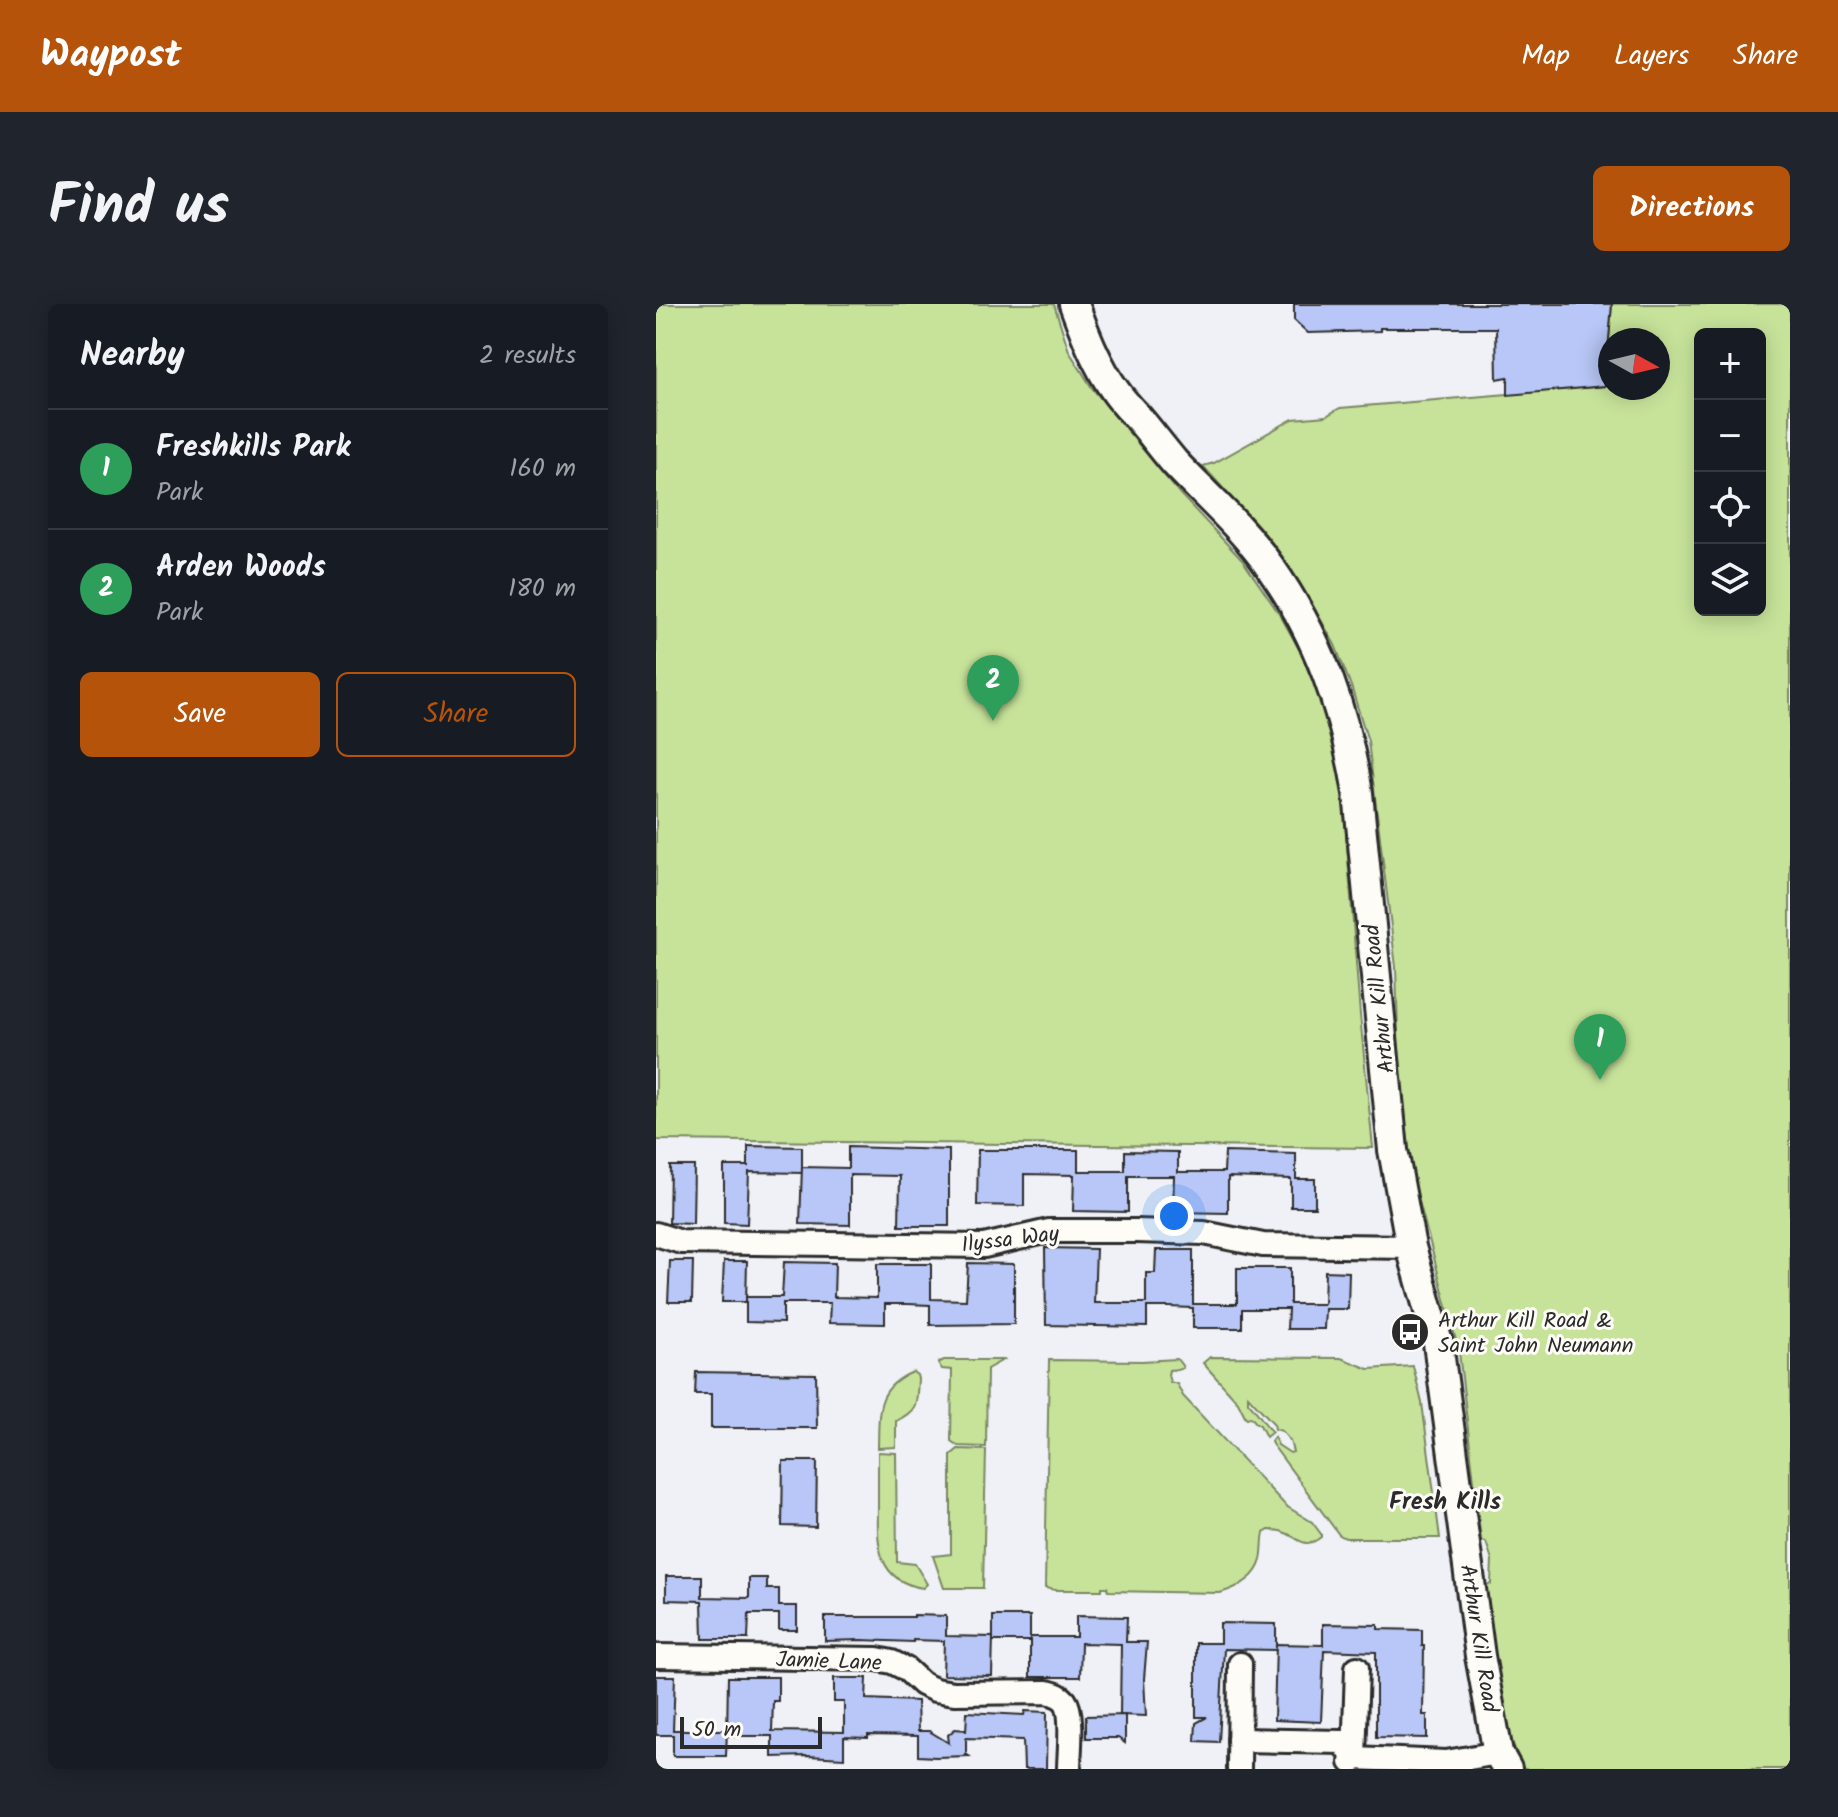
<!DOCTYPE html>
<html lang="en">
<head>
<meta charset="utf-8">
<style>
	body { margin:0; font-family:Kalam,sans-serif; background:#20242c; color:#f1f3f6 }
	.controls { position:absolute; right:24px; top:24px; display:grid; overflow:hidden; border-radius:12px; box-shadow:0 4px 20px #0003 }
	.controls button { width:72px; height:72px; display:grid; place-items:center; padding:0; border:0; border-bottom:2px solid #363941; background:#171b24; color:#f1f3f6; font:40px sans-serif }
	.compass { position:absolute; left:942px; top:24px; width:72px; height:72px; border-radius:50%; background:#171b24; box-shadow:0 4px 20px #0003; rotate:98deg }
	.scale { position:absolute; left:24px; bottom:20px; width:142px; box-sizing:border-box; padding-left:8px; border:4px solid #2b2b2b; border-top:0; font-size:22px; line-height:28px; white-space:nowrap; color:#2b2b2b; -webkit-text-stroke:6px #fdfcf7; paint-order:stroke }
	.you { position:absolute; left:518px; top:912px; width:28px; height:28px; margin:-20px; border:6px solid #fff; border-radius:50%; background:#1a73e8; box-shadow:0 0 0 12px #1a73e833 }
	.badge { display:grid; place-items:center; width:52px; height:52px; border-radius:50%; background:#b45309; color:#fff; font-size:26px; font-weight:700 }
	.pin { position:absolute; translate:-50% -66px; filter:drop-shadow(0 2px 4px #0008) }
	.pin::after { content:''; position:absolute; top:42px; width:28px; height:24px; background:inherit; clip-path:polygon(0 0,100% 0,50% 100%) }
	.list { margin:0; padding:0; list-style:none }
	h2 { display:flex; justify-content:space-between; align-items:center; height:104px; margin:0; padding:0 32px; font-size:34px }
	h2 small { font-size:26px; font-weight:400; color:#9ea1a6 }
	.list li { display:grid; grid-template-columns:52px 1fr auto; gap:24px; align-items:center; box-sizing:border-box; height:120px; padding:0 32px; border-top:2px solid #363941 }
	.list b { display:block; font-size:30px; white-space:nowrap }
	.list p { margin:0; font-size:26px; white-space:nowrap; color:#9ea1a6 }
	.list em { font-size:26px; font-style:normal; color:#9ea1a6 }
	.actions { display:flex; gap:16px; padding:24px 32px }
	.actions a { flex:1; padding:18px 0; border:2px solid #b45309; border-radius:12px; text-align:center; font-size:28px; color:#b45309 }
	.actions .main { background:#b45309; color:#fff }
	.icon { flex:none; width:44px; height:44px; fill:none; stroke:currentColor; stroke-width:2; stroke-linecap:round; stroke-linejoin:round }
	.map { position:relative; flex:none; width:1134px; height:1465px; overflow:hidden; border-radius:12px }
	header { display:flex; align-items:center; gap:48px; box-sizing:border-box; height:112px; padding:0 40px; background:#b45309; color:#fff }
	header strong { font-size:38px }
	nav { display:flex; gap:44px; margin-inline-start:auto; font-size:28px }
	.intro { display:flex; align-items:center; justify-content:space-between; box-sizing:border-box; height:192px; padding:0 48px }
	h1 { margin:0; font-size:56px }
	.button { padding:20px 36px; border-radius:12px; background:#b45309; color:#fff; font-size:28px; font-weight:700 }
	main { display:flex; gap:48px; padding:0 48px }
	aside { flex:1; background:#171b24; border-radius:12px; box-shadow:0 4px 20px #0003 }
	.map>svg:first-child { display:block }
</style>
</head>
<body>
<header>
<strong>Waypost</strong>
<nav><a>Map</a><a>Layers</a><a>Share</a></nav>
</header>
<div class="intro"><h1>Find us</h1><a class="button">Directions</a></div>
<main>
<aside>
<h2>Nearby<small>2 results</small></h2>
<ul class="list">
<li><span class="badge" style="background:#2e9e5b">1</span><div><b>Freshkills Park</b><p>Park</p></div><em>160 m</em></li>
<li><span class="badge" style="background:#2e9e5b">2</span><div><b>Arden Woods</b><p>Park</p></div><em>180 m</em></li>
</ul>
<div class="actions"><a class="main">Save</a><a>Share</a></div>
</aside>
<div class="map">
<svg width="1134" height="1465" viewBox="0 0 1134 1465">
	<rect width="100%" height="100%" fill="#eff1f7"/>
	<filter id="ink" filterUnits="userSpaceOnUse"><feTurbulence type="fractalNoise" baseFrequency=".0125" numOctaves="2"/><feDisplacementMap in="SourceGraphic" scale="16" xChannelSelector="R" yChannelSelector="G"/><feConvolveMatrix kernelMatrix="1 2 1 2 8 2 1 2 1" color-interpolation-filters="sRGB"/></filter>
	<g filter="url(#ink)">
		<g fill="#c7e39a" stroke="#798762" stroke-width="2" fill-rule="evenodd">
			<polygon points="0,0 398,0 413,47 436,84 524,190 587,257 624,311 665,384 684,449 704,711 717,844 0,836"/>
			<path d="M956,0h178v1465h-267l-12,-30 -13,-52 -13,-102 6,-1 1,-24 -6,-18 -5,-1 -22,-189 -44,-166 -15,-89 -4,-130 -28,-226 -17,-55 -16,-41 -14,-25 -37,-59 -43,-53 -38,-42 11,-3 79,-44 33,-3 14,-8 265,-22zM1044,30h60v276h-60zM954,36h48v48h-48z"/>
			<path d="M554,1053l131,1 28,11 44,-3 9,37 18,135h-94l-6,-2 -68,-92 -1,-3 3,-4 4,8 12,8 3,-1 -3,-11 -8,-10 -7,-2 -1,-5 -26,-28v6c9,9 15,20 24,30l-6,5 -6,-12 -4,-2 -5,-6 -5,1 -8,-16 -35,-39z"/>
			<path d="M521,1055l6,8 -2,2 -12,1 -1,5 2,7 7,2 6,12 103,110 26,16 9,12v3c-18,14 -22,0 -38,-5 -4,-2 -9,-2 -14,-2l-5,3c-2,9 -1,18 -3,27 -5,19 -24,28 -41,33l-112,-2 -1,-4h-5v3h-47l-10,-2 4,-228 93,1z"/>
			<polygon points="288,1056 347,1056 331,1065 330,1143 302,1142 295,1137 296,1066 286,1065 282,1059"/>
			<path d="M257,1068l4,3 1,4c-2,24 2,30 -22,42v26l-18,1c1,-36 -3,-60 35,-76z"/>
			<polygon points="302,1145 330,1146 327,1284 288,1284 277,1252 295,1250 295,1151"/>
			<path d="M222,1148l18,1 1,109 18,2 12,20 -4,4c-45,-7 -46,-41 -45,-78 0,-20 0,-39 0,-58z"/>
		</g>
		<g fill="#b8c7f7" stroke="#2b2b2b" stroke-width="2">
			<polygon points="638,0 956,0 949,82 852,91 852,73 841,75 840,24 724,24 724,27 652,29 638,16"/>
			<polygon points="92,842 146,843 146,869 93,868 91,920 68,919 68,862 92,862"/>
			<polygon points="192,843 293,846 293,922 243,922 244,872 194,871 194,921 144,920 146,863 192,864"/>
			<polygon points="322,846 422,846 422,867 469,867 469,847 522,848 522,868 568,868 569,848 640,850 640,875 659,875 659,903 635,903 635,875 572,873 572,909 517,908 518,872 472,872 472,908 417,907 418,871 368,870 368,902 321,901"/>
			<polygon points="14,862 38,862 37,920 13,919"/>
			<polygon points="389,944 440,945 438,999 490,999 490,969 499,969 500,946 537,946 537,1000 581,1000 581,964 634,964 634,1000 668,1000 669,967 693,968 692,1005 669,1005 668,1025 631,1025 632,1005 586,1005 586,1024 537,1024 537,1004 513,1003 491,1003 491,1023 390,1021"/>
			<polygon points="14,957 37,957 36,998 12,998"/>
			<polygon points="68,957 91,957 90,998 66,998"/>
			<polygon points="128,958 179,959 178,993 221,994 221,960 275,960 275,995 310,996 312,959 358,960 358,1020 274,1021 274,1001 252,1000 229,1000 229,1020 173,1019 174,999 127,999 127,1019 90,1018 90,993 126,993"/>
			<polygon points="40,1068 160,1070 161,1124 55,1124 55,1090 39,1090"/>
			<polygon points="127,1157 161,1157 160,1223 126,1222"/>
			<polygon points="10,1272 46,1272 46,1293 93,1294 93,1274 111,1274 111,1285 123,1285 123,1302 141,1302 141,1326 123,1326 123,1310 93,1310 92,1335 47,1335 46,1297 10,1296"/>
			<polygon points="258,1311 290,1312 290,1332 337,1333 336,1372 287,1371 288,1337 257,1336 257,1338 205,1336 169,1337 169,1313 258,1313"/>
			<rect x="337" y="1312" width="37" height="25"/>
			<polygon points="420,1312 471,1313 470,1338 491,1338 488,1375 490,1412 464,1411 465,1340 425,1339 424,1373 374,1373 374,1333 420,1333"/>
			<polygon points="564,1319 620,1320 620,1346 568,1345 563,1438 539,1437 540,1419 551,1413 540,1413 540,1339 564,1339"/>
			<polygon points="667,1320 722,1321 722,1325 766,1326 766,1342 768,1342 767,1411 771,1411 771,1434 720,1433 720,1348 668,1346 665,1418 618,1416 620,1340 667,1341"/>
			<polygon points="0,1372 19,1372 17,1426 71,1426 70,1452 17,1452 17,1431 0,1431"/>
			<polygon points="72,1373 122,1373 122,1397 117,1397 116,1427 188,1428 188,1398 178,1398 178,1374 211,1374 210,1395 261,1397 262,1427 273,1427 293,1439 292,1431 299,1425 310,1426 310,1428 311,1408 368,1411 369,1407 391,1408 390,1465 368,1465 367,1436 310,1434 310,1450 313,1452 280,1453 262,1452 262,1432 212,1431 212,1434 188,1433 188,1454 152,1452 116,1453 116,1432 71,1432"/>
			<polygon points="469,1411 469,1439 462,1434 430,1434 430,1412"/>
		</g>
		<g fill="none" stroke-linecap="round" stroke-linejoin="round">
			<g stroke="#2b2b2b" stroke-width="28">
				<g id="minor">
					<polyline points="0,930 25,938 328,942 393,927 480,927 548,929 607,941 755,943"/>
					<path d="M0,1352l221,3 15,3 14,7 16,15 13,6 19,3 93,-1c7,2 13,3 18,9 9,12 4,52 4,68"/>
					<polyline points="583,1436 687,1438 698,1454"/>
					<polyline points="698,1454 790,1458 842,1449"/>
					<polyline points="695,1458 698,1454 701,1364"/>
					<polyline points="583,1465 584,1360"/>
				</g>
			</g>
			<g stroke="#2b2b2b" stroke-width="34">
				<path id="tertiary" d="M418,0c11,30 23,62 42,88 7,10 16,19 24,28 12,14 23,29 35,43 32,34 68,65 95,104 49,69 74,143 88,226l35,357 18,97 27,96 42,313 18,97 9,16"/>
			</g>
			<use href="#minor" stroke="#fdfcf7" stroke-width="22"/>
			<use href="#tertiary" stroke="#fdfcf7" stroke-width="28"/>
		</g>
	</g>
	<defs>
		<g id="bus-disc" transform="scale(2)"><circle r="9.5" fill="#2b2b2b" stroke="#fdfcf7"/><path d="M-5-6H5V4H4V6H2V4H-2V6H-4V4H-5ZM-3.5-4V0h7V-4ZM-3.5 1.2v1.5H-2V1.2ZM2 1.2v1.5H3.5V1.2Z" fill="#fff"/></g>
	</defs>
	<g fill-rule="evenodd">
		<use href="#bus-disc" x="754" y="1028"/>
	</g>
	<g text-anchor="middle" stroke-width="6" stroke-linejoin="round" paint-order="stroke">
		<g font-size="22" fill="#2b2b2b" stroke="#fdfcf7">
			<text transform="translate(722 695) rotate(-96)" y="8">Arthur Kill Road</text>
			<text transform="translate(354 934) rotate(-7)" y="8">Ilyssa Way</text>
			<text transform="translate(824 1334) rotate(81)" y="8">Arthur Kill Road</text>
			<text transform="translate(173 1356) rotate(2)" y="8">Jamie Lane</text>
		</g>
		<g font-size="22" fill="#2b2b2b" stroke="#fdfcf7" text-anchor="start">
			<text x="782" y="1023">Arthur Kill Road &amp;<tspan x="782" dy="25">Saint John Neumann</tspan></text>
		</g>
		<g font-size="24" font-weight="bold" fill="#2b2b2b" stroke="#fdfcf7">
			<text x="789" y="1205">Fresh Kills</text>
		</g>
	</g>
</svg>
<div class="controls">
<button>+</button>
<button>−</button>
<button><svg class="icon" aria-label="locate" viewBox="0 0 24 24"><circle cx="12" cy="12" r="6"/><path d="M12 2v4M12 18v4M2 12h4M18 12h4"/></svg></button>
<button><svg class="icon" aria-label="layers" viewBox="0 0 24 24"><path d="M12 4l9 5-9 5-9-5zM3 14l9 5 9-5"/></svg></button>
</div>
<svg class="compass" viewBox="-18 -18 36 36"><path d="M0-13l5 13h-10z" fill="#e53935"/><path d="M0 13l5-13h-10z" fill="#9ea1a6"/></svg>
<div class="scale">50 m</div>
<div class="you"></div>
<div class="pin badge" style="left:944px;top:776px;background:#2e9e5b">1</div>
<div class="pin badge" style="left:337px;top:417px;background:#2e9e5b">2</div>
</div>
</main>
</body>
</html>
